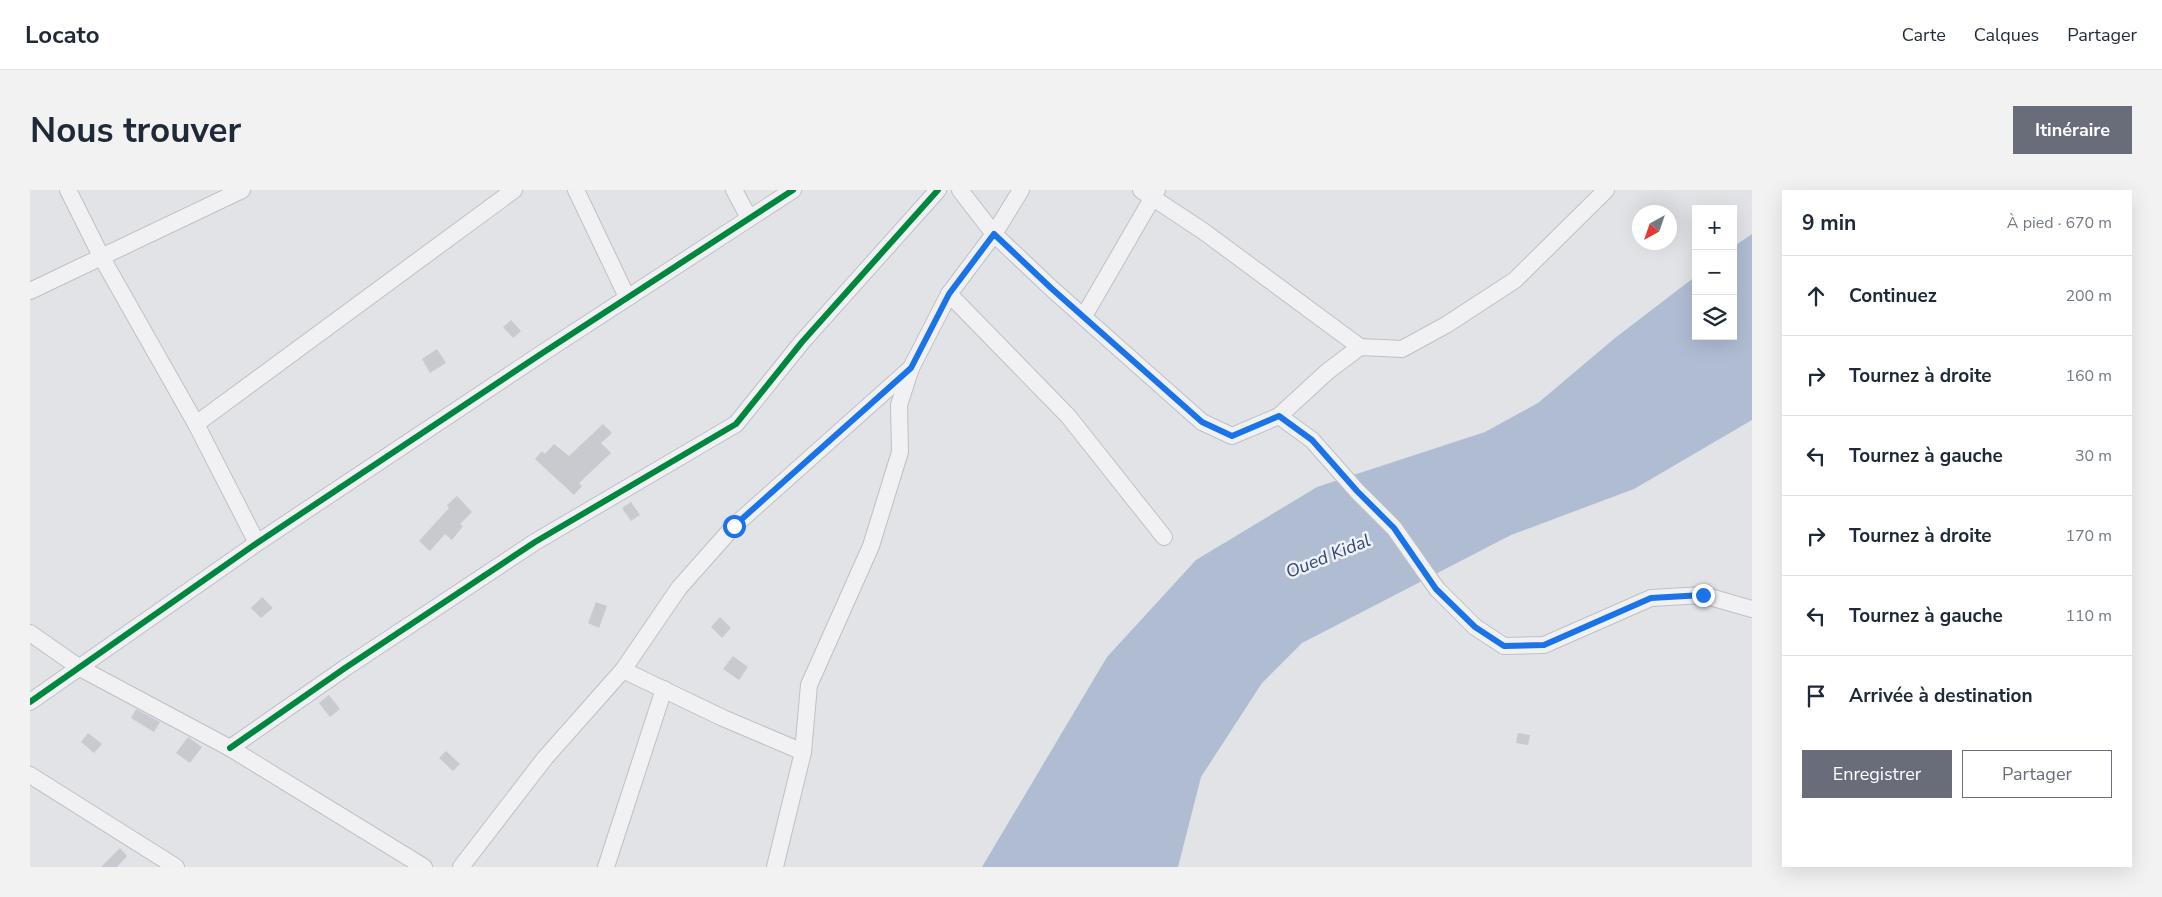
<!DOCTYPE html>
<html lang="fr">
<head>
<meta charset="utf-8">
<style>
	body { margin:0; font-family:"Nunito Sans",sans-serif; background:#f2f2f3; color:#1f2937 }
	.controls { position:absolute; right:15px; top:15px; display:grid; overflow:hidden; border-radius:0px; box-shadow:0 5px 20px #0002 }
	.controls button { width:45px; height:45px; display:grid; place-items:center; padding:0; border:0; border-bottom:1px solid #e0e1e3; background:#fff; color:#1f2937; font:25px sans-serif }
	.compass { position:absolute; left:1602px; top:15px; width:45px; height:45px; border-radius:50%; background:#fff; box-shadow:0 5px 20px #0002; rotate:220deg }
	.stop { position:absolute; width:15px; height:15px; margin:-11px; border:4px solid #1a73e8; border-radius:50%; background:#fff }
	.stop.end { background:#1a73e8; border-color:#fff; box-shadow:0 1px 5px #0008 }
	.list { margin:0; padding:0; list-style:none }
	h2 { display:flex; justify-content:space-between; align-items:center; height:65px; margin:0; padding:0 20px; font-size:21px }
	h2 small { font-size:16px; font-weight:400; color:#747a83 }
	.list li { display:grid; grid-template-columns:32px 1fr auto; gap:15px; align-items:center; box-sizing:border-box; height:80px; padding:0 20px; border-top:1px solid #e0e1e3 }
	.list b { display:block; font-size:19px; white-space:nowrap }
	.list em { font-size:16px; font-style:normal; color:#747a83 }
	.actions { display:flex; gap:10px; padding:15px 20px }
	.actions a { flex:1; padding:11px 0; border:1px solid #696d7a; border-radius:0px; text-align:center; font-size:18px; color:#696d7a }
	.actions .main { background:#696d7a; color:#fff }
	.icon { flex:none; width:28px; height:28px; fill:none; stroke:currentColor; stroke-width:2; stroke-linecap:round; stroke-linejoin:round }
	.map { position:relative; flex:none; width:1722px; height:677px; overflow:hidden; border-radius:0px }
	header { display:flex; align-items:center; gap:30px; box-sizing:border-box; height:70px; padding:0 25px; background:#fff; border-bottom:1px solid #e0e1e3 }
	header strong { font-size:24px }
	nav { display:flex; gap:28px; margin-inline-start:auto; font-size:18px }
	.intro { display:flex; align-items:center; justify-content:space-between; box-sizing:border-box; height:120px; padding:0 30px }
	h1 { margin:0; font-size:35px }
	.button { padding:12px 22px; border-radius:0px; background:#696d7a; color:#fff; font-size:18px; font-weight:700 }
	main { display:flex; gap:30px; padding:0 30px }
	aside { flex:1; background:#fff; border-radius:0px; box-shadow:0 5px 20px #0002 }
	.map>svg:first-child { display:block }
</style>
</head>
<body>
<header>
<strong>Locato</strong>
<nav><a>Carte</a><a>Calques</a><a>Partager</a></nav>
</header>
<div class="intro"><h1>Nous trouver</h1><a class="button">Itinéraire</a></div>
<main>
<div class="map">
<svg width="1722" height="677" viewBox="0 0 1722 677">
	<rect width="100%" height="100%" fill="#e1e3e7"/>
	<polygon fill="#afbcd2" points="1722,44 1722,230 1604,299 1481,345 1272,453 1232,493 1171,587 1148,677 952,677 1077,467 1166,370 1287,297 1455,242 1508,213 1585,148 1666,86 1666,146 1703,146 1703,57"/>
	<g fill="#c8cacf">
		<polygon points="481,130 491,141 483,148 473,137"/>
		<polygon points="407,159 416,173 400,183 392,169"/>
		<polygon points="573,234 582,243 571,253 581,263 549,293 552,296 544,305 505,269 512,261 515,264 524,254 539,266"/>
		<polygon points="427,306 442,322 430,334 433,336 422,350 415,344 400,361 389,351 419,318 417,315"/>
		<polygon points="601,312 610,325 601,331 592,318"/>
		<polygon points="232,407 243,418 231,428 221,418"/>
		<polygon points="566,412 577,416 569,438 558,433"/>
		<polygon points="690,427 701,438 692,448 681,437"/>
		<polygon points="703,466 718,477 709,490 693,479"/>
		<polygon points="299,505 310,519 300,527 289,513"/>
		<polygon points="106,519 130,532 124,542 101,528"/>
		<polygon points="58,543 72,554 64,563 51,552"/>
		<polygon points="1488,543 1500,545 1498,555 1486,553"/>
		<polygon points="158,547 172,557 160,573 146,563"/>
		<polygon points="416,561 430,574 423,581 409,568"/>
		<polygon points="90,658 97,666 87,677 71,677"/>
	</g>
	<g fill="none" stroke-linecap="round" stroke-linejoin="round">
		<g stroke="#bec0c4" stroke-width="18">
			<g id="minor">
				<polyline points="38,0 72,68 166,234 227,353"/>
				<polyline points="546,0 597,107"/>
				<polyline points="704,0 719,28"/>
				<polyline points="930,0 964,44 1021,98 1172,232 1202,246 1249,226 1298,181 1330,157"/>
				<polyline points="1111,0 1173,41 1330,157 1372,159 1416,135 1485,90 1576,0"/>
				<polyline points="0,101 212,0"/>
				<polyline points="919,104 1038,226 1134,347"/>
				<polyline points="1054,126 1127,0"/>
				<polyline points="1249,226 1282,250 1327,301 1364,338 1407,399 1445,437 1474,456 1514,455 1621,408 1673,405 1722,419"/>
				<polyline points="166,234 484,0"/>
				<polyline points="0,443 50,478 200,558 394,677"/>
				<polyline points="593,480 693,528 773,562"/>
				<polyline points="0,512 227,353 514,162 763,0"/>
				<polyline points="200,558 315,478 505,352 706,234 772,152 908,0"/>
				<polyline points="0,585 146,677"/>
				<polyline points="431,677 515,568 593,480 649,398 704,336 881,178"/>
				<polyline points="576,677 634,499"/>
				<polyline points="745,677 773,562 779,495 841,356 870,262 869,215 881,178 919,104 964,44 991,0"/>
			</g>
		</g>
		<use href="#minor" stroke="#f1f1f3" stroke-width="16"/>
		<g stroke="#eff1f6" stroke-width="9">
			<g id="cycleway">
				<polyline points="0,512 227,353 514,162 763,0"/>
				<polyline points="200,558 315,478 505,352 706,234 772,152 908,0"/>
			</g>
		</g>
		<use href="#cycleway" stroke="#00873e" stroke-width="6"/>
	</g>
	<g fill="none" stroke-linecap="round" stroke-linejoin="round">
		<polyline stroke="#1a73e8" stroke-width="6" points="704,336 881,178 919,104 964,44 1021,98 1172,232 1202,246 1249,226 1282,250 1327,301 1364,338 1406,399 1445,437 1474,456 1514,455 1621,408 1673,405"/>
	</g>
	<g text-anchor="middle" stroke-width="5" stroke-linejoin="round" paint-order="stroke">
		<g font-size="18" font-style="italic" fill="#324774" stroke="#eff1f6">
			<text transform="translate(1298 366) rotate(-22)" y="6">Oued Kidal</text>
		</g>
	</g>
</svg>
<div class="controls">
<button>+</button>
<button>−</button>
<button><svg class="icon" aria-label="layers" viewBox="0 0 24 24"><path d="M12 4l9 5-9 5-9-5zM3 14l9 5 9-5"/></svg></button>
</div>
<svg class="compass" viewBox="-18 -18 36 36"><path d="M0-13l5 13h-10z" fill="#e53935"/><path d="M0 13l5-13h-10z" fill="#747a83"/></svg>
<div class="stop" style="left:704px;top:336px"></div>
<div class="stop end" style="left:1673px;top:405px"></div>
</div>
<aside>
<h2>9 min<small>À pied · 670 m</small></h2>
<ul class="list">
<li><svg class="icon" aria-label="ahead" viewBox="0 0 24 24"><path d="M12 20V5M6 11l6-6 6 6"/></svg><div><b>Continuez</b></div><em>200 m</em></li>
<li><svg class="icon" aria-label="right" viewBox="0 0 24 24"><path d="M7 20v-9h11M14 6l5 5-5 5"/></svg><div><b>Tournez à droite</b></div><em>160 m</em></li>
<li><svg class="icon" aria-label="left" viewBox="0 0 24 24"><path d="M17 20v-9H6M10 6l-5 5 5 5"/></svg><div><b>Tournez à gauche</b></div><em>30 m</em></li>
<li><svg class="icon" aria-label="right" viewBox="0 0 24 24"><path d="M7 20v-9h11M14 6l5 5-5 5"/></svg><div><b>Tournez à droite</b></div><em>170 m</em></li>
<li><svg class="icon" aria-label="left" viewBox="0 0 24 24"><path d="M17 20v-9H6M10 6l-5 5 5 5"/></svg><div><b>Tournez à gauche</b></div><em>110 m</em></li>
<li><svg class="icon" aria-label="arrive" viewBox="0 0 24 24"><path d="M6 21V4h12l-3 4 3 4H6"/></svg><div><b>Arrivée à destination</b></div></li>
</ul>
<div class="actions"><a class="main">Enregistrer</a><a>Partager</a></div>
</aside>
</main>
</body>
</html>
